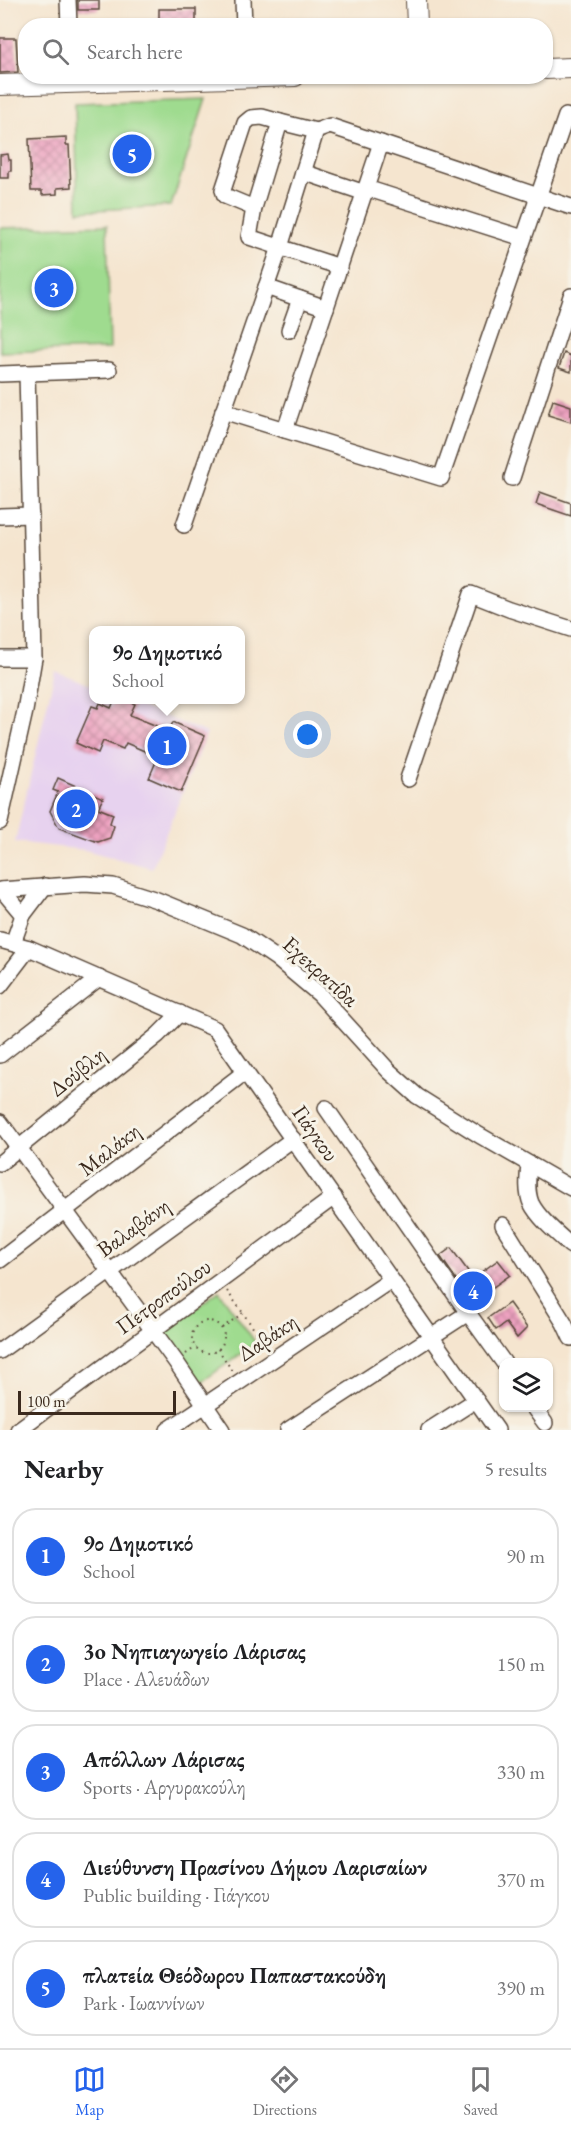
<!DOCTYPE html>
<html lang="en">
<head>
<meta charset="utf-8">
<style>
	body { margin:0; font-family:"EB Garamond",serif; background:#f6f6f6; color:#202124 }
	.controls { position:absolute; right:18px; bottom:18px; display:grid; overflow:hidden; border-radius:12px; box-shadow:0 2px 4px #0004 }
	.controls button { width:54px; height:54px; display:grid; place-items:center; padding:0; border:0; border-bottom:2px solid #e0e0e0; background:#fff; color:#202124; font:30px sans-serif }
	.scale { position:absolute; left:18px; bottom:15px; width:158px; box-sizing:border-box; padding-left:6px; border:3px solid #3b2a1e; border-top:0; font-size:16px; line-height:21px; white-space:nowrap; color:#3b2a1e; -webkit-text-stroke:4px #f7f3e8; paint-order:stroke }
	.you { position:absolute; left:308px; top:735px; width:21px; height:21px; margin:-15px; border:4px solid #fff; border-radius:50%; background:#1a73e8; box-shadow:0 0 0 9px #1a73e833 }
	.badge { display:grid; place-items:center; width:39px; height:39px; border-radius:50%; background:#2563eb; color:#fff; font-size:20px; font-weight:700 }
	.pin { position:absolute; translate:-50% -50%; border:3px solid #fff; box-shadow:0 2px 6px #0006 }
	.popup { position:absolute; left:89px; top:626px; width:156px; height:78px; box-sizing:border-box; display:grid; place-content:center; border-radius:12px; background:#fff; filter:drop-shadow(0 2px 4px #0005); font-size:20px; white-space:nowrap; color:#757577 }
	.popup b { font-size:22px; color:#202124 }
	.popup::after { content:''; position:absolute; left:50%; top:100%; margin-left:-12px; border:12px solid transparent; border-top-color:#fff }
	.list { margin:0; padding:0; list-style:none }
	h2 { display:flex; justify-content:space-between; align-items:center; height:78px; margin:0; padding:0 24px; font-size:26px }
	h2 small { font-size:20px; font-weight:400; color:#757577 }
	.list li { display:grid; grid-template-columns:39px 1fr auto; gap:18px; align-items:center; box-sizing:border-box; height:96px; margin:0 12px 12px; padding:0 12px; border:2px solid #e0e0e0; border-radius:24px }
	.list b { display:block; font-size:22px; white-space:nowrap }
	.list p { margin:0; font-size:20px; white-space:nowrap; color:#757577 }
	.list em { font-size:20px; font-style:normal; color:#757577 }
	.icon { flex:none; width:33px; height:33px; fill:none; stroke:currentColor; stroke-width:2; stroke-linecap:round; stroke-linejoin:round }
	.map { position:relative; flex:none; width:571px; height:1430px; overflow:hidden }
	.search { position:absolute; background:#fff; box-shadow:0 2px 4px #0004; left:18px; right:18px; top:18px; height:66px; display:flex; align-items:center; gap:15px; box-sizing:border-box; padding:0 21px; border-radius:24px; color:#757577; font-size:22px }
	.sheet { height:618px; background:#fff }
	nav { display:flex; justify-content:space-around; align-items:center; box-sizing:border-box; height:84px; border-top:2px solid #e0e0e0; background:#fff; font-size:16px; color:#757577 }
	nav a { display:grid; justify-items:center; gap:3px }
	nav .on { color:#2563eb }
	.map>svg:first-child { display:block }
</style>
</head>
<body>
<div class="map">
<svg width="571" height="1430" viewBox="0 0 571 1430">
	<defs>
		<pattern id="building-cross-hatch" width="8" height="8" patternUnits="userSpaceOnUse" patternTransform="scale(1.5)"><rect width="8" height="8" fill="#eda2c0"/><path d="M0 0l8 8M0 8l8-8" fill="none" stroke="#c1849b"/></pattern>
	</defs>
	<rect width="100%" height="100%" fill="#f7f3e8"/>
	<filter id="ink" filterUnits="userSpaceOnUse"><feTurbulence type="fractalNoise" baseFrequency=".0167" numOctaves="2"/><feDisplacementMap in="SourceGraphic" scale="12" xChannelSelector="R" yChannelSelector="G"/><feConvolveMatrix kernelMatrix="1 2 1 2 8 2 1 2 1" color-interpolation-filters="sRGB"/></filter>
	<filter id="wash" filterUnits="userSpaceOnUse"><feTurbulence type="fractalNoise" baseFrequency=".008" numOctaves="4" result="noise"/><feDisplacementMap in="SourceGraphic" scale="24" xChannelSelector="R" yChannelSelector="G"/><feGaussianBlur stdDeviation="1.35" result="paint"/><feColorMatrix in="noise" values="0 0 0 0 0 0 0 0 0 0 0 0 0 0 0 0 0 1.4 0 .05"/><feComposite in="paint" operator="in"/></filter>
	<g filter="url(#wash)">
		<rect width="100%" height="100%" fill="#f5e5cf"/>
		<polygon fill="#e7d2ef" points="55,671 93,686 94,700 125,700 207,733 152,868 85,850 15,842"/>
		<g fill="#9fdb8f" stroke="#6d8256" stroke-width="1.5">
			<polygon points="206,99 171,206 78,211 75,103"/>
			<polygon points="107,225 110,349 0,352 0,228"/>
			<polygon points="219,1291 256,1343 200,1383 163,1332"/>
		</g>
		<g id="blocks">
			<g fill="url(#building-cross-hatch)">
				<rect x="78" y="0" width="21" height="10"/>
				<rect x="159" y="9" width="37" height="17"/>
				<polygon points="0,38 16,38 18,72 0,73"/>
				<polygon points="66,137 66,145 69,145 71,187 57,188 57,194 42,195 42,191 31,191 29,139"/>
				<polygon points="8,154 9,160 11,160 11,171 9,171 9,178 0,178 0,155"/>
				<polygon points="564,353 571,356 571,372 559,368"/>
				<polygon points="553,400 571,406 571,422 548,415"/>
				<polygon points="540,492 571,503 571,516 536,504"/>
				<polygon points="115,699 124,699 135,704 130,715 169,731 173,722 205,736 181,792 149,778 158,757 126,743 123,749 103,741 98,753 76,743 92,706 98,708 100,703 111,708"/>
				<polygon points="58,778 103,798 98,808 113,814 110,823 114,826 110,838 98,842 59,828 50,811 58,792 53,790"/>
				<polygon points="451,1248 473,1278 498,1260 510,1275 472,1302 440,1256"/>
				<polygon points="509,1303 527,1328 517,1338 506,1323 496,1330 488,1318"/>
			</g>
		</g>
	</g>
	<g filter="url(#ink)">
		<use href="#blocks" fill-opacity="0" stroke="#574639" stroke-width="1.5"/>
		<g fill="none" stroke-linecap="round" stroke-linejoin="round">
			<g stroke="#574639" stroke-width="18">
				<g id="minor">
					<polyline points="68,0 69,26"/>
					<polyline points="243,0 244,26"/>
					<polyline points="316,131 280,122 254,208 249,237 340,267"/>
					<polyline points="303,172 365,193"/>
					<polyline points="366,188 523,238"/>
					<polyline points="254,208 225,196 223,190 245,123 251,118 262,117 280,122"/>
					<polyline points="266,287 326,308"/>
					<polyline points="289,330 300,299"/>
					<polyline points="0,374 109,370"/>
					<polyline points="223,411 441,478 566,116"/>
					<polyline points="285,430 381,143"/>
					<polyline points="512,478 571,296"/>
					<polyline points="0,516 31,515"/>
					<polyline points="184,525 280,247 316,131 330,126 571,207"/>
					<polyline points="0,658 34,658"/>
					<polyline points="408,779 471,594 509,609 571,629"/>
					<polyline points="0,822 25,711 34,658 27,373"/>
					<polyline points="0,890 85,884 113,886 157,900 242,935 276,958 319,994 389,1071 417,1096 479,1135 571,1188"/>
					<polyline points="2,890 23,915"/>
					<polyline points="0,940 29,948 215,1029 497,1430"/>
					<polyline points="13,943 23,915 45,886"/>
					<polyline points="0,986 29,948"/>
					<polyline points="0,1055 99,978"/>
					<polyline points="0,1122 176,1362 222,1430"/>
					<polyline points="0,1163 158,1035 180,1013"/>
					<path d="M529,1164c-1,12 -3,27 2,39 8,16 27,31 40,43"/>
					<polyline points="503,1225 564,1323 571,1338"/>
					<polyline points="0,1260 245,1072"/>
					<polyline points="468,1313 504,1363"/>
					<polyline points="0,1351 293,1139"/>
					<polyline points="534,1408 545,1423"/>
					<polyline points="18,1430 334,1197"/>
					<polyline points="168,1430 391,1280"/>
					<polyline points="288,1430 468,1313 326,1108"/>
					<polyline points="429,1430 476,1400"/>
				</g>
			</g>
			<g stroke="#574639" stroke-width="22">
				<g id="major">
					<polyline points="416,0 417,26"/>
					<polyline points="546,69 571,68"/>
					<polyline points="0,85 295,76"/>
				</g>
			</g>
			<g stroke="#574639" stroke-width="2" stroke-dasharray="1.5 4.5" stroke-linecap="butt">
				<polyline points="227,1291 243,1313"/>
				<circle cx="208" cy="1337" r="16"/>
				<polyline points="222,1328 243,1313 267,1348"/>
				<polyline points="218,1349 233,1372"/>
				<polyline points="186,1354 196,1347"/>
			</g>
			<use href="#minor" stroke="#fff" stroke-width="15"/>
			<use href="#major" stroke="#fff" stroke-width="20"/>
		</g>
	</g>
	<g text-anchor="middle" stroke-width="6" stroke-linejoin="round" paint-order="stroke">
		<g font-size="22" fill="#3b2a1e" stroke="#f7f3e8">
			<text transform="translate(321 971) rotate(42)" y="8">Εχεκρατίδα</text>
			<text transform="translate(77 1071) rotate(-39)" y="8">Δούβλη</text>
			<text transform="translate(316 1133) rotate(55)" y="8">Γιάγκου</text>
			<text transform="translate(109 1149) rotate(-38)" y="8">Μαλάκη</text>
			<text transform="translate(133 1227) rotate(-36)" y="8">Βαλαβάνη</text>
			<text transform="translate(163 1296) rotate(-36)" y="8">Πετροπούλου</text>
			<text transform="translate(267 1337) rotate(-34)" y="8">Δαβάκη</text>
		</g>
	</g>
</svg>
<div class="controls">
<button><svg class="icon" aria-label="layers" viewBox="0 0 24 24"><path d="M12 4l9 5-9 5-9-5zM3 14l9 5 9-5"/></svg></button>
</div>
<div class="scale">100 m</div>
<div class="you"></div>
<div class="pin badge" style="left:167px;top:746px">1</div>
<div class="popup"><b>9ο Δημοτικό</b>School</div>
<div class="pin badge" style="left:76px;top:809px">2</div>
<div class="pin badge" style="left:54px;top:288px">3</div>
<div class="pin badge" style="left:473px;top:1291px">4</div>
<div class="pin badge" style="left:132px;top:154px">5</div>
<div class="search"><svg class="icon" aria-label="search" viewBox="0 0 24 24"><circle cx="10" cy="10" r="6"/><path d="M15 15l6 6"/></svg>Search here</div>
</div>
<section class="sheet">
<h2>Nearby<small>5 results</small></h2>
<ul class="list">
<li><span class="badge">1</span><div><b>9ο Δημοτικό</b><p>School</p></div><em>90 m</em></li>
<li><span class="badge">2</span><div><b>3o Νηπιαγωγείο Λάρισας</b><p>Place · Αλευάδων</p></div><em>150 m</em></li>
<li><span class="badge">3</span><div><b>Απόλλων Λάρισας</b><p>Sports · Αργυρακούλη</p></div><em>330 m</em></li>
<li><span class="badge">4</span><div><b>Διεύθυνση Πρασίνου Δήμου Λαρισαίων</b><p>Public building · Γιάγκου</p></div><em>370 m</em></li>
<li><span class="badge">5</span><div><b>πλατεία Θεόδωρου Παπαστακούδη</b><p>Park · Ιωαννίνων</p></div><em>390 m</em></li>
</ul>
</section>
<nav>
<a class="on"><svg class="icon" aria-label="map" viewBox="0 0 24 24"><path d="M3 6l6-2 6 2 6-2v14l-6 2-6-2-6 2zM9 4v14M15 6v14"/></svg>Map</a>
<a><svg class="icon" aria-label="directions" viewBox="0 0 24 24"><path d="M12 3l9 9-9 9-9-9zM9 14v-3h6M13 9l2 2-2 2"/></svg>Directions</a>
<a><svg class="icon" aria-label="saved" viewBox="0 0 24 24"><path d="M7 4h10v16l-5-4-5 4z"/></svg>Saved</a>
</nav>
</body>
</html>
